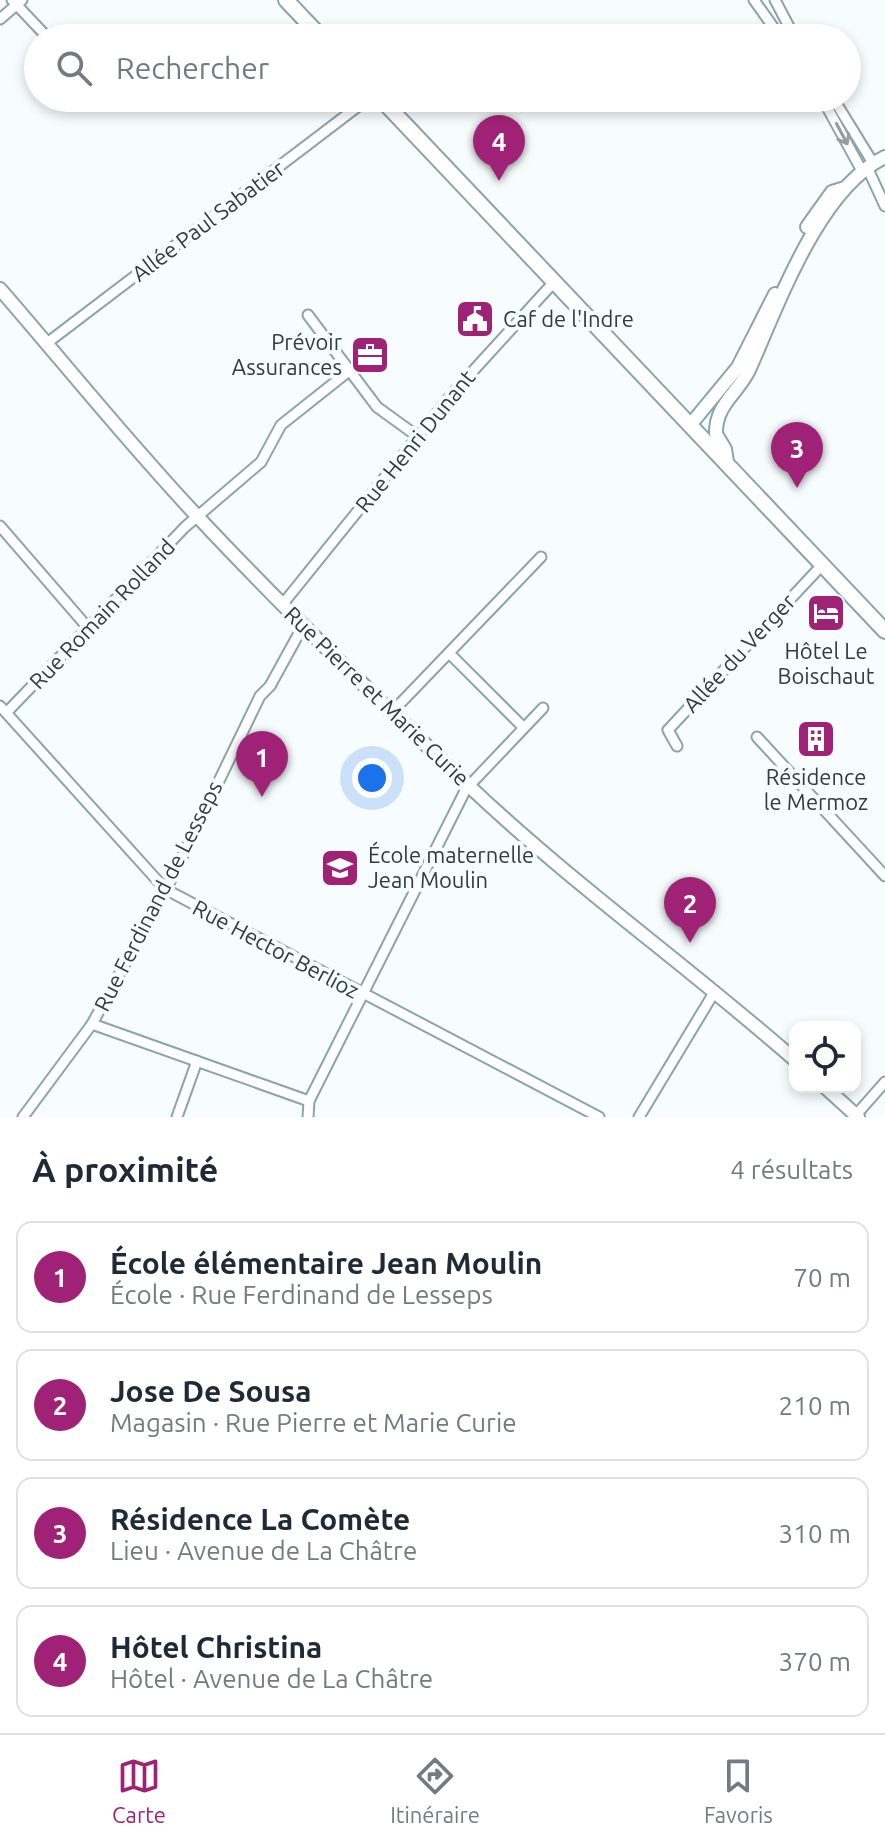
<!DOCTYPE html>
<html lang="fr">
<head>
<meta charset="utf-8">
<style>
	body { margin:0; font-family:Ubuntu,sans-serif; background:#f2f2f3; color:#1f2937 }
	.controls { position:absolute; right:24px; bottom:24px; display:grid; overflow:hidden; border-radius:16px; box-shadow:0 4px 12px #0003 }
	.controls button { width:72px; height:72px; display:grid; place-items:center; padding:0; border:0; border-bottom:2px solid #e0e1e3; background:#fff; color:#1f2937; font:40px sans-serif }
	.you { position:absolute; left:372px; top:778px; width:28px; height:28px; margin:-20px; border:6px solid #fff; border-radius:50%; background:#1a73e8; box-shadow:0 0 0 12px #1a73e833 }
	.badge { display:grid; place-items:center; width:52px; height:52px; border-radius:50%; background:#a02276; color:#fff; font-size:26px; font-weight:700 }
	.pin { position:absolute; translate:-50% -66px; filter:drop-shadow(0 2px 4px #0008) }
	.pin::after { content:''; position:absolute; top:42px; width:28px; height:24px; background:inherit; clip-path:polygon(0 0,100% 0,50% 100%) }
	.list { margin:0; padding:0; list-style:none }
	h2 { display:flex; justify-content:space-between; align-items:center; height:104px; margin:0; padding:0 32px; font-size:34px }
	h2 small { font-size:26px; font-weight:400; color:#747a83 }
	.list li { display:grid; grid-template-columns:52px 1fr auto; gap:24px; align-items:center; box-sizing:border-box; height:112px; margin:0 16px 16px; padding:0 16px; border:2px solid #e0e1e3; border-radius:16px }
	.list b { display:block; font-size:30px; white-space:nowrap }
	.list p { margin:0; font-size:26px; white-space:nowrap; color:#747a83 }
	.list em { font-size:26px; font-style:normal; color:#747a83 }
	.icon { flex:none; width:44px; height:44px; fill:none; stroke:currentColor; stroke-width:2; stroke-linecap:round; stroke-linejoin:round }
	.map { position:relative; flex:none; width:885px; height:1117px; overflow:hidden }
	.search { position:absolute; background:#fff; box-shadow:0 4px 12px #0003; left:24px; right:24px; top:24px; height:88px; display:flex; align-items:center; gap:20px; box-sizing:border-box; padding:0 28px; border-radius:44px; color:#747a83; font-size:30px }
	.sheet { height:616px; background:#fff }
	nav { display:flex; justify-content:space-around; align-items:center; box-sizing:border-box; height:112px; border-top:2px solid #e0e1e3; background:#fff; font-size:22px; color:#747a83 }
	nav a { display:grid; justify-items:center; gap:4px }
	nav .on { color:#a02276 }
	.map>svg:first-child { display:block }
</style>
</head>
<body>
<div class="map">
<svg width="885" height="1117" viewBox="0 0 885 1117">
	<rect width="100%" height="100%" fill="#f7fdfe"/>
	<g fill="none" stroke-linecap="round" stroke-linejoin="round">
		<g stroke="#89a5ab" stroke-width="13">
			<g id="minor">
				<polyline points="12,0 48,38"/>
				<polyline points="754,0 781,38"/>
				<polyline points="775,0 795,38"/>
				<polyline points="0,19 22,0"/>
				<polyline points="106,98 108,101"/>
				<polyline points="822,98 862,171"/>
				<polyline points="833,98 873,163"/>
				<polyline points="867,167 885,206"/>
				<polyline points="308,315 377,407 417,436"/>
				<polyline points="47,343 369,98"/>
				<polyline points="0,526 89,629"/>
				<polyline points="282,605 452,394 554,282"/>
				<polyline points="449,653 523,727"/>
				<polyline points="0,706 165,889 599,1117"/>
				<polyline points="7,712 185,527 261,462 281,425 349,371"/>
				<polyline points="392,712 541,557"/>
				<polyline points="757,737 885,876"/>
				<polyline points="677,746 668,730 823,564"/>
				<polyline points="92,1024 309,1101"/>
				<polyline points="856,1115 885,1082"/>
				<polyline points="23,1117 92,1024 173,876 260,696 270,686 303,626"/>
				<polyline points="177,1117 197,1061"/>
				<polyline points="308,1117 309,1101 466,789 543,708"/>
				<polyline points="639,1117 715,991"/>
			</g>
		</g>
		<g stroke="#89a5ab" stroke-width="16">
			<g id="tertiary">
				<polyline points="807,227 832,192 845,188"/>
				<path d="M0,289c66,76 129,155 198,228 86,92 178,181 270,268 103,98 220,181 327,275"/>
				<polyline points="691,424 738,367 775,294"/>
				<path d="M727,462l-2,-13 -9,-15c-1,-29 22,-41 33,-64 29,-65 70,-182 136,-213"/>
				<polyline points="825,1087 858,1117"/>
			</g>
		</g>
		<g stroke="#89a5ab" stroke-width="18">
			<g id="secondary">
				<polyline points="286,0 322,38"/>
				<polyline points="380,98 885,631"/>
			</g>
		</g>
		<use href="#minor" stroke="#fff" stroke-width="9"/>
		<use href="#tertiary" stroke="#fff" stroke-width="12"/>
		<use href="#secondary" stroke="#fff" stroke-width="14"/>
	</g>
	<defs><path id="oneway-shaft" d="M-6 0H5M1.5-3L5.5 0L1.5 3" fill="none" stroke-width="1.6" stroke-linecap="round" stroke-linejoin="round" transform="scale(2)"/></defs>
	<use stroke="#979d9e" href="#oneway-shaft" transform="translate(842 134) rotate(62)"/>
	<defs>
		<g id="civic-square" transform="scale(2)"><rect x="-9" y="-9" width="18" height="18" rx="4" fill="#a02276" stroke="#f7fdfe"/><path d="M-.6-6.5H3V-4.5H.6V-3L4-1V1h2V6H-6V1h2V-1L-.6-3ZM-1.2 2.5V6h2.4V2.5Z" fill="#fff"/></g>
		<g id="office-square" transform="scale(2)"><rect x="-9" y="-9" width="18" height="18" rx="4" fill="#a02276" stroke="#f7fdfe"/><path d="M-6-3h4V-5.5h4V-3h4V5H-6ZM-1-4.5V-3h2v-1.5ZM-6 0V1H6V0Z" fill="#fff"/></g>
		<g id="hotel-square" transform="scale(2)"><rect x="-9" y="-9" width="18" height="18" rx="4" fill="#a02276" stroke="#f7fdfe"/><path d="M-6-4.5h1.5V1H6V5H4.5V3h-9V5H-6ZM-4 0a1.8 1.8 0 1 1 3.6 0ZM.5 0V-2.5h3Q6-2.5 6 0Z" fill="#fff"/></g>
		<g id="building-square" transform="scale(2)"><rect x="-9" y="-9" width="18" height="18" rx="4" fill="#a02276" stroke="#f7fdfe"/><path d="M-4-6H4V6H1V3H-1V6H-4ZM-2.5-4.3h1.7v1.8h-1.7ZM.8-4.3h1.7v1.8H.8ZM-2.5-1h1.7V.8h-1.7ZM.8-1h1.7V.8H.8Z" fill="#fff"/></g>
		<g id="school-square" transform="scale(2)"><rect x="-9" y="-9" width="18" height="18" rx="4" fill="#a02276" stroke="#f7fdfe"/><path d="M0-5L7-2L0 1L-7-2ZM-4 1L0 2.5L4 1V4Q0 6-4 4Z" fill="#fff"/></g>
	</defs>
	<g fill-rule="evenodd">
		<use href="#civic-square" x="475" y="319"/>
		<use href="#office-square" x="370" y="355"/>
		<use href="#hotel-square" x="826" y="613"/>
		<use href="#building-square" x="816" y="739"/>
		<use href="#school-square" x="340" y="868"/>
	</g>
	<g text-anchor="middle" stroke-width="8" stroke-linejoin="round" paint-order="stroke">
		<g font-size="22" fill="#2f3b3d" stroke="#f7fdfe">
			<text transform="translate(208 221) rotate(-37)" y="8">Allée Paul Sabatier</text>
			<text transform="translate(415 441) rotate(-51)" y="8">Rue Henri Dunant</text>
			<text transform="translate(102 614) rotate(-46)" y="8">Rue Romain Rolland</text>
			<text transform="translate(739 653) rotate(-47)" y="8">Allée du Verger</text>
			<text transform="translate(377 696) rotate(44)" y="8">Rue Pierre et Marie Curie</text>
			<text transform="translate(158 896) rotate(-63)" y="8">Rue Ferdinand de Lesseps</text>
			<text transform="translate(276 949) rotate(28)" y="8">Rue Hector Berlioz</text>
		</g>
		<g font-size="22" fill="#2f3b3d" stroke="#f7fdfe" text-anchor="start">
			<text x="503" y="327">Caf de l'Indre</text>
			<text x="342" y="350" text-anchor="end">Prévoir<tspan x="342" dy="25">Assurances</tspan></text>
			<text x="826" y="659" text-anchor="middle">Hôtel Le<tspan x="826" dy="25">Boischaut</tspan></text>
			<text x="816" y="785" text-anchor="middle">Résidence<tspan x="816" dy="25">le Mermoz</tspan></text>
			<text x="368" y="863">École maternelle<tspan x="368" dy="25">Jean Moulin</tspan></text>
		</g>
	</g>
</svg>
<div class="controls">
<button><svg class="icon" aria-label="locate" viewBox="0 0 24 24"><circle cx="12" cy="12" r="6"/><path d="M12 2v4M12 18v4M2 12h4M18 12h4"/></svg></button>
</div>
<div class="you"></div>
<div class="pin badge" style="left:262px;top:797px">1</div>
<div class="pin badge" style="left:690px;top:943px">2</div>
<div class="pin badge" style="left:797px;top:488px">3</div>
<div class="pin badge" style="left:499px;top:181px">4</div>
<div class="search"><svg class="icon" aria-label="search" viewBox="0 0 24 24"><circle cx="10" cy="10" r="6"/><path d="M15 15l6 6"/></svg>Rechercher</div>
</div>
<section class="sheet">
<h2>À proximité<small>4 résultats</small></h2>
<ul class="list">
<li><span class="badge">1</span><div><b>École élémentaire Jean Moulin</b><p>École · Rue Ferdinand de Lesseps</p></div><em>70 m</em></li>
<li><span class="badge">2</span><div><b>Jose De Sousa</b><p>Magasin · Rue Pierre et Marie Curie</p></div><em>210 m</em></li>
<li><span class="badge">3</span><div><b>Résidence La Comète</b><p>Lieu · Avenue de La Châtre</p></div><em>310 m</em></li>
<li><span class="badge">4</span><div><b>Hôtel Christina</b><p>Hôtel · Avenue de La Châtre</p></div><em>370 m</em></li>
</ul>
</section>
<nav>
<a class="on"><svg class="icon" aria-label="map" viewBox="0 0 24 24"><path d="M3 6l6-2 6 2 6-2v14l-6 2-6-2-6 2zM9 4v14M15 6v14"/></svg>Carte</a>
<a><svg class="icon" aria-label="directions" viewBox="0 0 24 24"><path d="M12 3l9 9-9 9-9-9zM9 14v-3h6M13 9l2 2-2 2"/></svg>Itinéraire</a>
<a><svg class="icon" aria-label="saved" viewBox="0 0 24 24"><path d="M7 4h10v16l-5-4-5 4z"/></svg>Favoris</a>
</nav>
</body>
</html>
